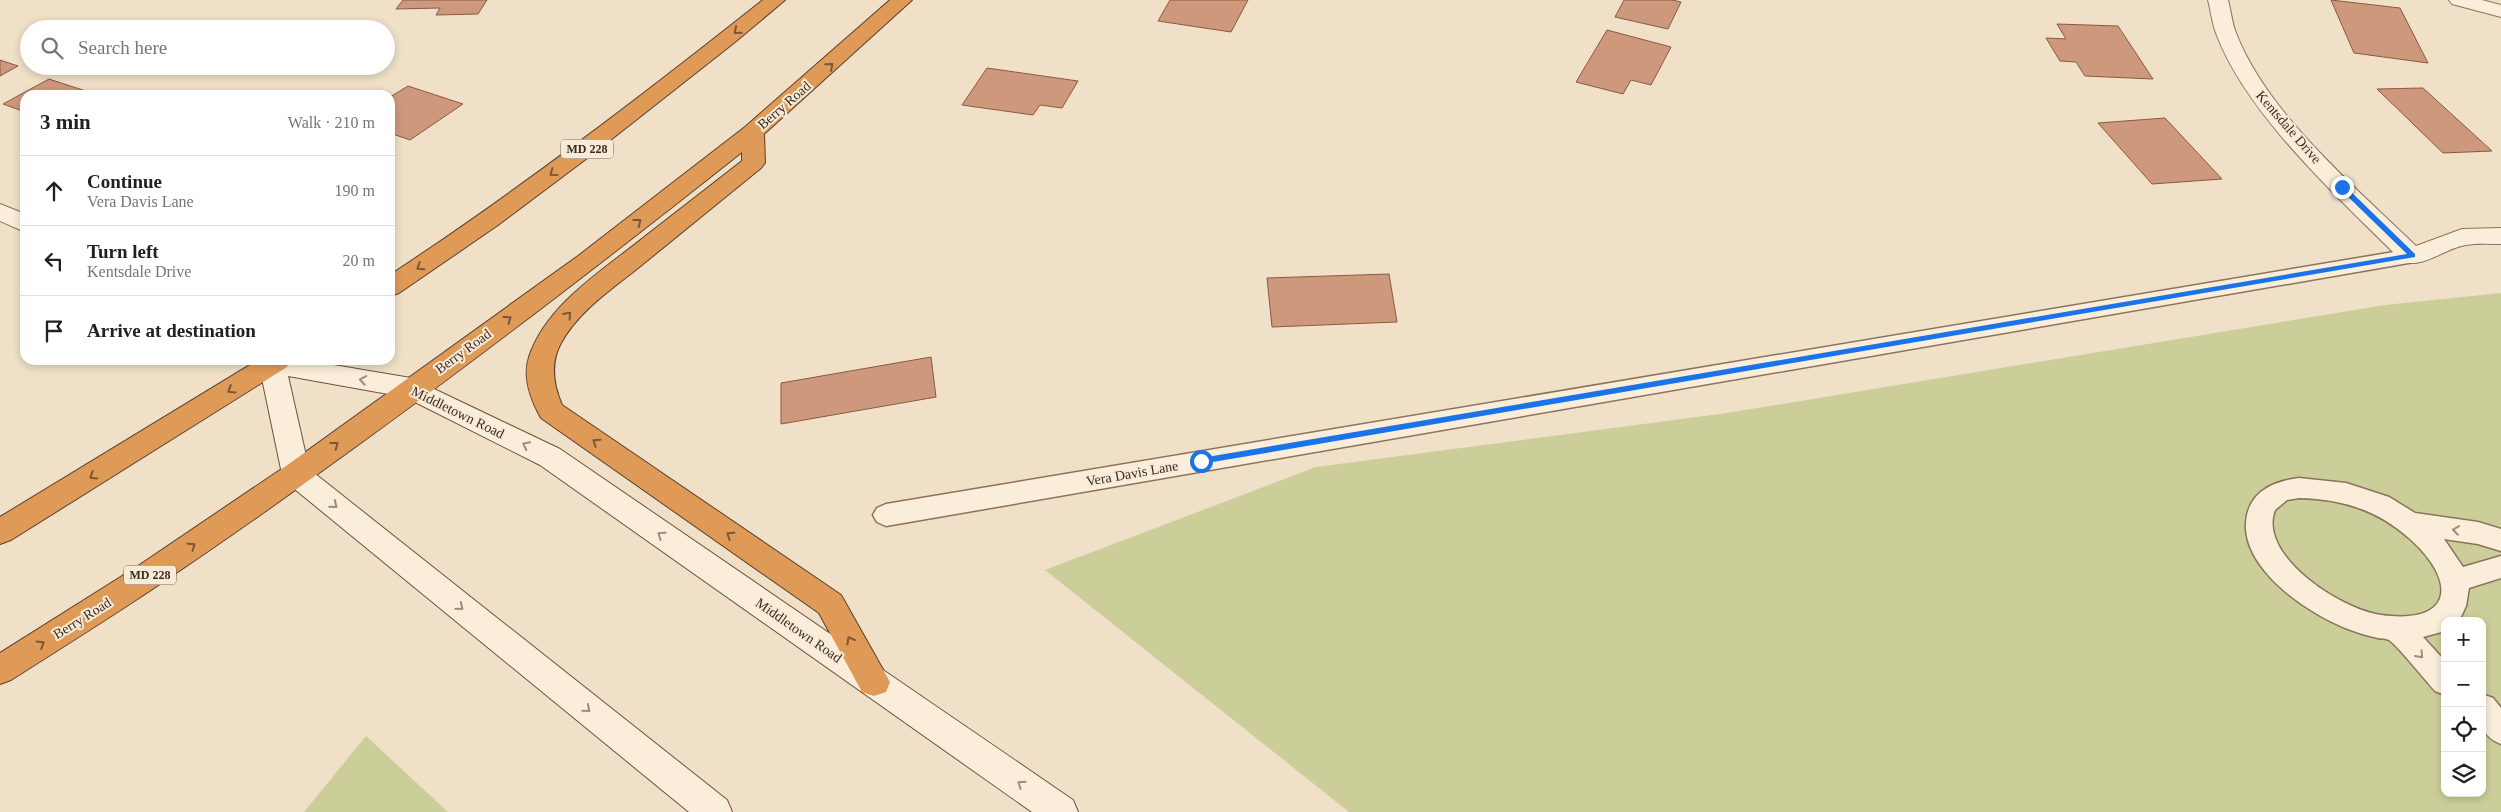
<!DOCTYPE html>
<html lang="en">
<head>
<meta charset="utf-8">
<style>
	body { margin:0; font-family:Georgia,serif; background:#f6f6f6; color:#202124 }
	.controls { position:absolute; right:15px; bottom:15px; display:grid; overflow:hidden; border-radius:10px; box-shadow:0 2px 8px #0003 }
	.controls button { width:45px; height:45px; display:grid; place-items:center; padding:0; border:0; border-bottom:1px solid #e0e0e0; background:#fff; color:#202124; font:25px sans-serif }
	.stop { position:absolute; width:15px; height:15px; margin:-11px; border:4px solid #1a73e8; border-radius:50%; background:#fff }
	.stop.end { background:#1a73e8; border-color:#fff; box-shadow:0 1px 5px #0008 }
	.list { margin:0; padding:0; list-style:none }
	h2 { display:flex; justify-content:space-between; align-items:center; height:65px; margin:0; padding:0 20px; font-size:21px }
	h2 small { font-size:16px; font-weight:400; color:#757577 }
	.list li { display:grid; grid-template-columns:32px 1fr auto; gap:15px; align-items:center; box-sizing:border-box; height:70px; padding:0 20px; border-top:1px solid #e0e0e0 }
	.list b { display:block; font-size:19px; white-space:nowrap }
	.list p { margin:0; font-size:16px; white-space:nowrap; color:#757577 }
	.list em { font-size:16px; font-style:normal; color:#757577 }
	.icon { flex:none; width:28px; height:28px; fill:none; stroke:currentColor; stroke-width:2; stroke-linecap:round; stroke-linejoin:round }
	.map { position:relative; flex:none; width:2501px; height:812px; overflow:hidden }
	.search { position:absolute; background:#fff; box-shadow:0 2px 8px #0003; left:20px; top:20px; width:375px; height:55px; display:flex; align-items:center; gap:12px; box-sizing:border-box; padding:0 18px; border-radius:28px; color:#757577; font-size:19px }
	.panel { position:absolute; background:#fff; box-shadow:0 2px 8px #0003; left:20px; top:90px; width:375px; height:275px; border-radius:15px }
	.map>svg:first-child { display:block }
</style>
</head>
<body>
<div class="map">
<svg width="2501" height="812" viewBox="0 0 2501 812">
	<rect width="100%" height="100%" fill="#efe0c7"/>
	<g fill="#ccce9a" fill-rule="evenodd">
		<path d="M2501,293v519h-1152l-304,-242 271,-103 411,-54 658,-108zM2445,621h37v172h-37z"/>
		<polygon points="366,736 448,812 304,812"/>
	</g>
	<g fill="#ce987c" stroke="#8b5941">
		<polygon points="403,0 487,0 478,14 436,15 440,8 396,9"/>
		<polygon points="1170,0 1248,0 1231,32 1158,21"/>
		<polygon points="1624,0 1672,0 1681,2 1668,29 1615,17"/>
		<polygon points="2331,0 2400,8 2428,63 2354,53"/>
		<polygon points="2057,24 2118,26 2153,79 2085,76 2076,62 2060,61 2046,38 2066,39"/>
		<polygon points="1607,30 1671,47 1651,85 1631,80 1623,94 1576,82"/>
		<polygon points="0,60 18,66 0,76"/>
		<polygon points="184,66 210,66 201,72"/>
		<polygon points="987,68 1078,81 1062,108 1040,105 1033,115 962,105"/>
		<polygon points="49,79 98,95 25,95 25,112 3,104"/>
		<polygon points="408,86 463,104 410,140 390,133 390,97"/>
		<polygon points="2423,88 2492,151 2443,153 2377,89"/>
		<polygon points="2165,118 2222,179 2152,184 2098,123"/>
		<polygon points="1389,274 1397,322 1272,327 1267,278"/>
		<polygon points="931,357 936,397 781,424 781,383"/>
	</g>
	<g fill="none" stroke-linecap="round" stroke-linejoin="round">
		<g stroke="#8c725b" stroke-width="3">
			<g id="lane">
				<polygon points="2412,249 2420,251 2423,256 2420,261 886,526 877,522 873,515 877,508 886,504"/>
				<path d="M2299,478l47,5 43,14 26,16 63,9 23,7v22l-23,-7 -34,-5 19,28 38,-11v22l-32,10 -3,18 -7,15h-14v10l-22,6 22,24v34l-10,-4c-8,-9 -39,-47 -46,-51 -3,-2 -8,-1 -11,-2 -10,-2 -20,-5 -30,-9 -40,-15 -112,-63 -101,-114 6,-26 29,-34 52,-37zM2299,498c43,1 79,12 111,41 48,43 43,86 -29,76 -39,-5 -124,-59 -106,-105l12,-10z"/>
				<path d="M2482,694l11,4 8,10v36c-25,-10 -19,-27 -19,-50z"/>
			</g>
		</g>
		<g stroke="#8c725b" stroke-width="2">
			<g id="street">
				<path d="M2208,0h20c3,11 4,23 8,33 31,80 119,154 180,213l46,-17 39,-1v16c-11,0 -24,-1 -35,1 -21,3 -41,23 -63,17 -61,-61 -157,-147 -187,-229 -4,-10 -5,-22 -8,-33z"/>
				<polygon points="2449,0 2482,0 2501,5 2501,17 2452,4"/>
				<polygon points="0,204 25,214 25,232 0,221"/>
			</g>
		</g>
		<g stroke="#6e533e" stroke-width="2">
			<polygon id="secondary" points="261,360 304,360 411,378 560,449 1073,800 1078,812 1032,812 540,465 405,397 288,376 309,469 727,800 732,812 689,812 286,482 282,474 259,364"/>
		</g>
		<g stroke="#5a402f" stroke-width="2">
			<g id="highway">
				<path d="M763,0h22l-50,42 -141,111 -96,72 -99,68 -9,3v-21c129,-85 252,-179 373,-275z"/>
				<path d="M890,0h22l-148,134 1,29 -4,5c-39,32 -79,64 -118,96 -28,23 -64,46 -82,79 -11,20 -8,41 1,62l279,190 49,87 -4,10 -12,4 -12,-4 -43,-79 -278,-195c-10,-18 -19,-40 -12,-61 17,-52 74,-87 114,-119 33,-26 66,-51 99,-77v-9c-189,150 -382,297 -582,432 -49,33 -99,64 -149,96l-11,4v-31l138,-87 148,-100 292,-210 167,-129z"/>
				<polygon points="258,360 291,360 287,367 11,540 0,544 0,517"/>
			</g>
		</g>
		<use href="#lane" fill="#faeeda" fill-rule="evenodd"/>
		<use href="#street" fill="#faeeda" fill-rule="evenodd"/>
		<use href="#secondary" fill="#faeeda" fill-rule="evenodd"/>
		<use href="#highway" fill="#df9a57" fill-rule="evenodd"/>
	</g>
	<defs><path id="oneway-chevron" d="M-2-3.5L2.5 0L-2 3.5" fill="none" stroke-width="1.6" stroke-linecap="round" stroke-linejoin="round" transform="scale(1.25)"/></defs>
	<g stroke="#7d5735">
		<use href="#oneway-chevron" transform="translate(737 31) rotate(141)"/>
		<use href="#oneway-chevron" transform="translate(830 66) rotate(-41)"/>
		<use href="#oneway-chevron" transform="translate(553 173) rotate(144)"/>
		<use href="#oneway-chevron" transform="translate(638 222) rotate(-38)"/>
		<use href="#oneway-chevron" transform="translate(420 267) rotate(147)"/>
		<use href="#oneway-chevron" transform="translate(568 315) rotate(-49)"/>
		<use href="#oneway-chevron" transform="translate(508 319) rotate(-36)"/>
		<use href="#oneway-chevron" transform="translate(231 390) rotate(148)"/>
		<use href="#oneway-chevron" transform="translate(596 442) rotate(-145)"/>
		<use href="#oneway-chevron" transform="translate(335 445) rotate(-37)"/>
		<use href="#oneway-chevron" transform="translate(93 476) rotate(148)"/>
		<use href="#oneway-chevron" transform="translate(730 535) rotate(-145)"/>
		<use href="#oneway-chevron" transform="translate(192 546) rotate(-35)"/>
		<use href="#oneway-chevron" transform="translate(850 640) rotate(-119)"/>
		<use href="#oneway-chevron" transform="translate(41 644) rotate(-32)"/>
	</g>
	<g stroke="#9b8c7c">
		<use href="#oneway-chevron" transform="translate(363 380) rotate(-170)"/>
		<use href="#oneway-chevron" transform="translate(526 445) rotate(-154)"/>
		<use href="#oneway-chevron" transform="translate(334 505) rotate(39)"/>
		<use href="#oneway-chevron" transform="translate(2456 530) rotate(-172)"/>
		<use href="#oneway-chevron" transform="translate(661 535) rotate(-145)"/>
		<use href="#oneway-chevron" transform="translate(460 607) rotate(39)"/>
		<use href="#oneway-chevron" transform="translate(2420 655) rotate(48)"/>
		<use href="#oneway-chevron" transform="translate(587 709) rotate(39)"/>
		<use href="#oneway-chevron" transform="translate(1021 784) rotate(-145)"/>
	</g>
	<polygon fill="#1a73e8" points="2340,186 2345,186 2415,254 2415,257 1201,464 1197,461 1201,458 2407,254 2340,189"/>
	<g text-anchor="middle" stroke-width="4" stroke-linejoin="round" paint-order="stroke">
		<g fill="#f7ebd7" stroke="#746556" stroke-width="1">
			<rect x="561" y="139.5" width="52" height="19" rx="4"/>
			<rect x="124" y="565.5" width="52" height="19" rx="4"/>
		</g>
		<g font-size="12" font-weight="bold" fill="#3c2b1f">
			<text x="587" y="153">MD 228</text>
			<text x="150" y="579">MD 228</text>
		</g>
		<g font-size="14" fill="#3c2b1f" stroke="#f7ebd7">
			<text transform="translate(784 105) rotate(-41)" y="5">Berry Road</text>
			<text transform="translate(2289 127) rotate(49)" y="5">Kentsdale Drive</text>
			<text transform="translate(463 351) rotate(-36)" y="5">Berry Road</text>
			<text transform="translate(458 412) rotate(26)" y="5">Middletown Road</text>
			<text transform="translate(1132 473) rotate(-10)" y="5">Vera Davis Lane</text>
			<text transform="translate(82 618) rotate(-32)" y="5">Berry Road</text>
			<text transform="translate(799 630) rotate(35)" y="5">Middletown Road</text>
		</g>
	</g>
</svg>
<div class="controls">
<button>+</button>
<button>−</button>
<button><svg class="icon" aria-label="locate" viewBox="0 0 24 24"><circle cx="12" cy="12" r="6"/><path d="M12 2v4M12 18v4M2 12h4M18 12h4"/></svg></button>
<button><svg class="icon" aria-label="layers" viewBox="0 0 24 24"><path d="M12 4l9 5-9 5-9-5zM3 14l9 5 9-5"/></svg></button>
</div>
<div class="stop" style="left:1201px;top:461px"></div>
<div class="stop end" style="left:2342px;top:187px"></div>
<div class="search"><svg class="icon" aria-label="search" viewBox="0 0 24 24"><circle cx="10" cy="10" r="6"/><path d="M15 15l6 6"/></svg>Search here</div>
<section class="panel">
<h2>3 min<small>Walk · 210 m</small></h2>
<ul class="list">
<li><svg class="icon" aria-label="ahead" viewBox="0 0 24 24"><path d="M12 20V5M6 11l6-6 6 6"/></svg><div><b>Continue</b><p>Vera Davis Lane</p></div><em>190 m</em></li>
<li><svg class="icon" aria-label="left" viewBox="0 0 24 24"><path d="M17 20v-9H6M10 6l-5 5 5 5"/></svg><div><b>Turn left</b><p>Kentsdale Drive</p></div><em>20 m</em></li>
<li><svg class="icon" aria-label="arrive" viewBox="0 0 24 24"><path d="M6 21V4h12l-3 4 3 4H6"/></svg><div><b>Arrive at destination</b></div></li>
</ul>
</section>
</div>
</body>
</html>
